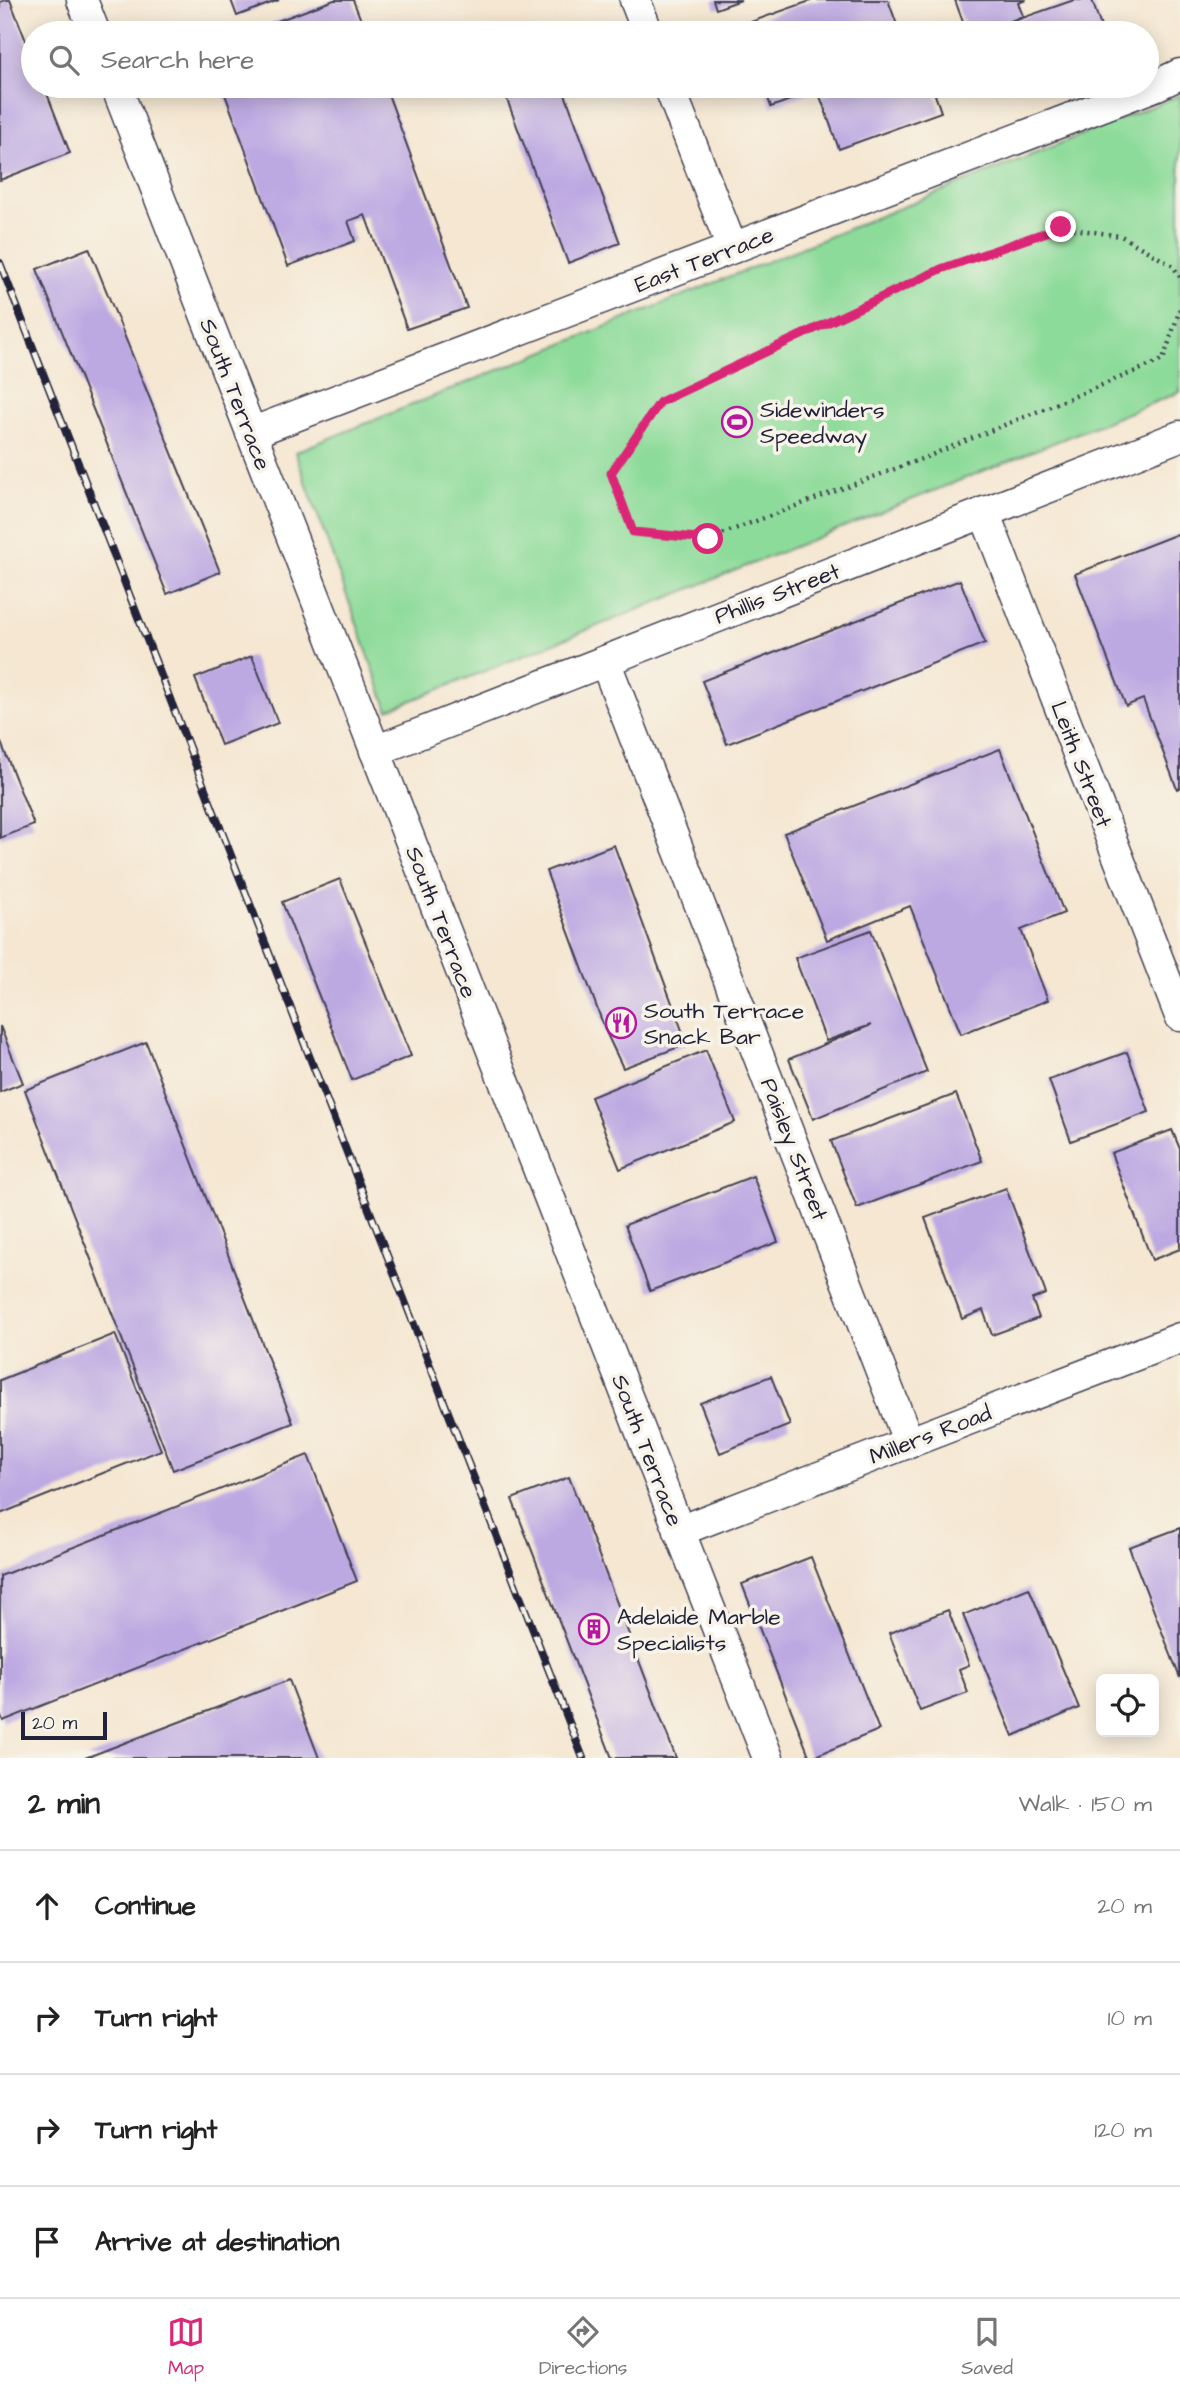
<!DOCTYPE html>
<html lang="en">
<head>
<meta charset="utf-8">
<style>
	body { margin:0; font-family:"Architects Daughter",sans-serif; background:#f2f2f2; color:#222 }
	.controls { position:absolute; right:21px; bottom:21px; display:grid; overflow:hidden; border-radius:10px; box-shadow:0 4px 18px #0003 }
	.controls button { width:63px; height:63px; display:grid; place-items:center; padding:0; border:0; border-bottom:2px solid #e0e0e0; background:#fff; color:#222; font:35px sans-serif }
	.scale { position:absolute; left:21px; bottom:18px; width:86px; box-sizing:border-box; padding-left:7px; border:4px solid #22223b; border-top:0; font-size:19px; line-height:24px; white-space:nowrap; color:#22223b; -webkit-text-stroke:5px #f7f3e8; paint-order:stroke }
	.stop { position:absolute; width:21px; height:21px; margin:-16px; border:5px solid #db2777; border-radius:50%; background:#fff }
	.stop.end { background:#db2777; border-color:#fff; box-shadow:0 2px 7px #0008 }
	.list { margin:0; padding:0; list-style:none }
	h2 { display:flex; justify-content:space-between; align-items:center; height:91px; margin:0; padding:0 28px; font-size:30px }
	h2 small { font-size:23px; font-weight:400; color:#767676 }
	.list li { display:grid; grid-template-columns:46px 1fr auto; gap:21px; align-items:center; box-sizing:border-box; height:112px; padding:0 28px; border-top:2px solid #e0e0e0 }
	.list b { display:block; font-size:26px; white-space:nowrap }
	.list em { font-size:23px; font-style:normal; color:#767676 }
	.icon { flex:none; width:38px; height:38px; fill:none; stroke:currentColor; stroke-width:2; stroke-linecap:round; stroke-linejoin:round }
	.map { position:relative; flex:none; width:1180px; height:1758px; overflow:hidden }
	.search { position:absolute; background:#fff; box-shadow:0 4px 18px #0003; left:21px; right:21px; top:21px; height:77px; display:flex; align-items:center; gap:18px; box-sizing:border-box; padding:0 24px; border-radius:38px; color:#767676; font-size:26px }
	.sheet { height:539px; background:#fff }
	nav { display:flex; justify-content:space-around; align-items:center; box-sizing:border-box; height:98px; border-top:2px solid #e0e0e0; background:#fff; font-size:19px; color:#767676 }
	nav a { display:grid; justify-items:center; gap:4px }
	nav .on { color:#db2777 }
	.map>svg:first-child { display:block }
</style>
</head>
<body>
<div class="map">
<svg width="1180" height="1758" viewBox="0 0 1180 1758">
	<rect width="100%" height="100%" fill="#f7f3e8"/>
	<filter id="ink" filterUnits="userSpaceOnUse"><feTurbulence type="fractalNoise" baseFrequency=".0143" numOctaves="2"/><feDisplacementMap in="SourceGraphic" scale="14" xChannelSelector="R" yChannelSelector="G"/><feConvolveMatrix kernelMatrix="1 2 1 2 8 2 1 2 1" color-interpolation-filters="sRGB"/></filter>
	<filter id="wash" filterUnits="userSpaceOnUse"><feTurbulence type="fractalNoise" baseFrequency=".00686" numOctaves="4" result="noise"/><feDisplacementMap in="SourceGraphic" scale="28" xChannelSelector="R" yChannelSelector="G"/><feGaussianBlur stdDeviation="1.57" result="paint"/><feColorMatrix in="noise" values="0 0 0 0 0 0 0 0 0 0 0 0 0 0 0 0 0 1.4 0 .05"/><feComposite in="paint" operator="in"/></filter>
	<g filter="url(#wash)">
		<rect width="100%" height="100%" fill="#f5e7d2"/>
		<polygon fill="#8ddb9a" stroke="#587e6a" stroke-width="2" points="1180,95 1180,392 388,710 295,452"/>
		<g id="blocks">
			<g fill="#bda9e2">
				<polygon points="6,0 10,0 33,59 33,86 44,86 70,153 0,180 0,2"/>
				<polygon points="231,0 279,0 237,16"/>
				<polygon points="334,0 353,0 366,33 245,33"/>
				<polygon points="713,0 741,0 716,9"/>
				<polygon points="813,0 888,0 900,33 745,33 742,25"/>
				<polygon points="955,0 1026,0 1018,3 1023,16 991,29 1074,0 1092,0 1103,33 967,33"/>
				<polygon points="222,86 385,86 467,308 407,329 365,215 348,221 355,241 288,266"/>
				<polygon points="502,86 562,86 620,243 568,263"/>
				<polygon points="764,86 829,86 771,107"/>
				<polygon points="849,86 932,86 941,112 839,149 820,96"/>
				<polygon points="89,248 220,572 167,594 37,269"/>
				<polygon points="1180,533 1180,788 1177,789 1143,699 1126,706 1075,574"/>
				<polygon points="960,580 985,643 727,744 702,681"/>
				<polygon points="252,656 278,723 221,745 195,678"/>
				<polygon points="0,740 34,825 0,838"/>
				<polygon points="1000,749 1064,913 1021,930 1048,1000 961,1034 910,906 827,940 784,833"/>
				<polygon points="614,845 687,1044 623,1068 606,1032 546,871"/>
				<polygon points="340,879 411,1056 352,1080 282,902"/>
				<polygon points="871,930 927,1072 813,1119 789,1059 871,1025 826,1041 795,958"/>
				<polygon points="0,1026 23,1083 0,1092"/>
				<polygon points="146,1042 293,1423 173,1470 25,1090"/>
				<polygon points="706,1050 735,1122 620,1169 591,1097"/>
				<polygon points="1127,1052 1149,1112 1071,1141 1049,1080"/>
				<polygon points="956,1094 982,1161 857,1208 831,1141"/>
				<polygon points="1172,1130 1180,1149 1180,1249 1152,1260 1111,1153"/>
				<polygon points="753,1176 778,1242 650,1291 625,1225"/>
				<polygon points="1006,1188 1046,1294 1032,1299 1039,1318 992,1335 983,1310 962,1319 925,1218"/>
				<polygon points="115,1334 161,1450 0,1514 0,1380"/>
				<polygon points="771,1376 790,1425 720,1453 700,1403"/>
				<polygon points="308,1455 357,1581 3,1721 0,1713 0,1576"/>
				<polygon points="569,1477 676,1758 612,1758 512,1499"/>
				<polygon points="1180,1528 1180,1678 1129,1547"/>
				<polygon points="811,1557 879,1730 810,1758 742,1584"/>
				<polygon points="1029,1588 1079,1708 1013,1736 963,1615"/>
				<polygon points="948,1610 969,1665 959,1669 968,1693 920,1711 889,1633"/>
				<polygon points="289,1680 319,1758 85,1758"/>
			</g>
		</g>
	</g>
	<g filter="url(#ink)">
		<use href="#blocks" fill-opacity="0" stroke="#424052" stroke-width="2"/>
		<g fill="none" stroke-linecap="round" stroke-linejoin="round">
			<g stroke="#424052" stroke-width="33">
				<g id="minor">
					<polyline points="82,0 95,33"/>
					<polyline points="635,0 648,33"/>
					<polyline points="116,86 768,1758"/>
					<polyline points="669,86 732,248"/>
					<polyline points="251,433 1157,85 1180,74"/>
					<polyline points="984,512 1180,1016"/>
					<polyline points="605,661 909,1443"/>
					<polyline points="375,751 1180,436"/>
					<polyline points="679,1531 1180,1338"/>
				</g>
			</g>
			<polyline stroke="#424052" stroke-width="4.5" stroke-dasharray="2 5" stroke-linecap="butt" points="1180,277 1173,266 1121,236 1061,227 941,269 660,402 611,473 633,532 708,539 924,458 1163,360 1180,309"/>
			<use href="#minor" stroke="#fff" stroke-width="30"/>
			<g stroke="#22223b" stroke-width="8">
				<polyline id="rail" points="0,263 583,1758"/>
			</g>
			<use href="#rail" stroke="#f7f3e8" stroke-width="5" stroke-dasharray="16" stroke-linecap="butt"/>
		</g>
	</g>
	<g fill="none" stroke-linecap="round" stroke-linejoin="round" filter="url(#ink)">
		<polyline stroke="#db2777" stroke-width="9" points="708,539 633,532 611,473 660,402 941,269 1061,227"/>
	</g>
	<defs>
		<g id="stadium-ring" transform="scale(1.575)"><circle r="9.5" fill="#f7f3e8" stroke="#b5179e" stroke-width="1.5"/><path d="M0-5a6.5 5 0 1 0 0 10a6.5 5 0 1 0 0-10ZM-3.5-1.8h7v3.6h-7Z" fill="#b5179e"/></g>
		<g id="restaurant-ring" transform="scale(1.575)"><circle r="9.5" fill="#f7f3e8" stroke="#b5179e" stroke-width="1.5"/><path d="M-5-6h1v4h1v-4h1v4h1v-4h1v5L-1.5 .5V6h-2V.5L-5-1ZM5-6V6H3V1.5H1.5Q1.5-4 5-6Z" fill="#b5179e"/></g>
		<g id="building-ring" transform="scale(1.575)"><circle r="9.5" fill="#f7f3e8" stroke="#b5179e" stroke-width="1.5"/><path d="M-4-6H4V6H1V3H-1V6H-4ZM-2.5-4.3h1.7v1.8h-1.7ZM.8-4.3h1.7v1.8H.8ZM-2.5-1h1.7V.8h-1.7ZM.8-1h1.7V.8H.8Z" fill="#b5179e"/></g>
	</defs>
	<g fill-rule="evenodd">
		<use href="#stadium-ring" x="737" y="422"/>
		<use href="#restaurant-ring" x="621" y="1023"/>
		<use href="#building-ring" x="594" y="1629"/>
	</g>
	<g text-anchor="middle" stroke-width="7" stroke-linejoin="round" paint-order="stroke">
		<g font-size="23" fill="#22223b" stroke="#f7f3e8">
			<text transform="translate(704 259) rotate(-21)" y="8">East Terrace</text>
			<text transform="translate(236 394) rotate(69)" y="8">South Terrace</text>
			<text transform="translate(777 593) rotate(-21)" y="8">Phillis Street</text>
			<text transform="translate(1082 764) rotate(69)" y="8">Leith Street</text>
			<text transform="translate(442 922) rotate(69)" y="8">South Terrace</text>
			<text transform="translate(795 1149) rotate(69)" y="8">Paisley Street</text>
			<text transform="translate(930 1434) rotate(-21)" y="8">Millers Road</text>
			<text transform="translate(648 1450) rotate(69)" y="8">South Terrace</text>
		</g>
		<g font-size="23" fill="#22223b" stroke="#f7f3e8" text-anchor="start">
			<text x="760" y="417">Sidewinders<tspan x="760" dy="26">Speedway</tspan></text>
			<text x="644" y="1018">South Terrace<tspan x="644" dy="26">Snack Bar</tspan></text>
			<text x="617" y="1624">Adelaide Marble<tspan x="617" dy="26">Specialists</tspan></text>
		</g>
	</g>
</svg>
<div class="controls">
<button><svg class="icon" aria-label="locate" viewBox="0 0 24 24"><circle cx="12" cy="12" r="6"/><path d="M12 2v4M12 18v4M2 12h4M18 12h4"/></svg></button>
</div>
<div class="scale">20 m</div>
<div class="stop" style="left:708px;top:539px"></div>
<div class="stop end" style="left:1061px;top:227px"></div>
<div class="search"><svg class="icon" aria-label="search" viewBox="0 0 24 24"><circle cx="10" cy="10" r="6"/><path d="M15 15l6 6"/></svg>Search here</div>
</div>
<section class="sheet">
<h2>2 min<small>Walk · 150 m</small></h2>
<ul class="list">
<li><svg class="icon" aria-label="ahead" viewBox="0 0 24 24"><path d="M12 20V5M6 11l6-6 6 6"/></svg><div><b>Continue</b></div><em>20 m</em></li>
<li><svg class="icon" aria-label="right" viewBox="0 0 24 24"><path d="M7 20v-9h11M14 6l5 5-5 5"/></svg><div><b>Turn right</b></div><em>10 m</em></li>
<li><svg class="icon" aria-label="right" viewBox="0 0 24 24"><path d="M7 20v-9h11M14 6l5 5-5 5"/></svg><div><b>Turn right</b></div><em>120 m</em></li>
<li><svg class="icon" aria-label="arrive" viewBox="0 0 24 24"><path d="M6 21V4h12l-3 4 3 4H6"/></svg><div><b>Arrive at destination</b></div></li>
</ul>
</section>
<nav>
<a class="on"><svg class="icon" aria-label="map" viewBox="0 0 24 24"><path d="M3 6l6-2 6 2 6-2v14l-6 2-6-2-6 2zM9 4v14M15 6v14"/></svg>Map</a>
<a><svg class="icon" aria-label="directions" viewBox="0 0 24 24"><path d="M12 3l9 9-9 9-9-9zM9 14v-3h6M13 9l2 2-2 2"/></svg>Directions</a>
<a><svg class="icon" aria-label="saved" viewBox="0 0 24 24"><path d="M7 4h10v16l-5-4-5 4z"/></svg>Saved</a>
</nav>
</body>
</html>
